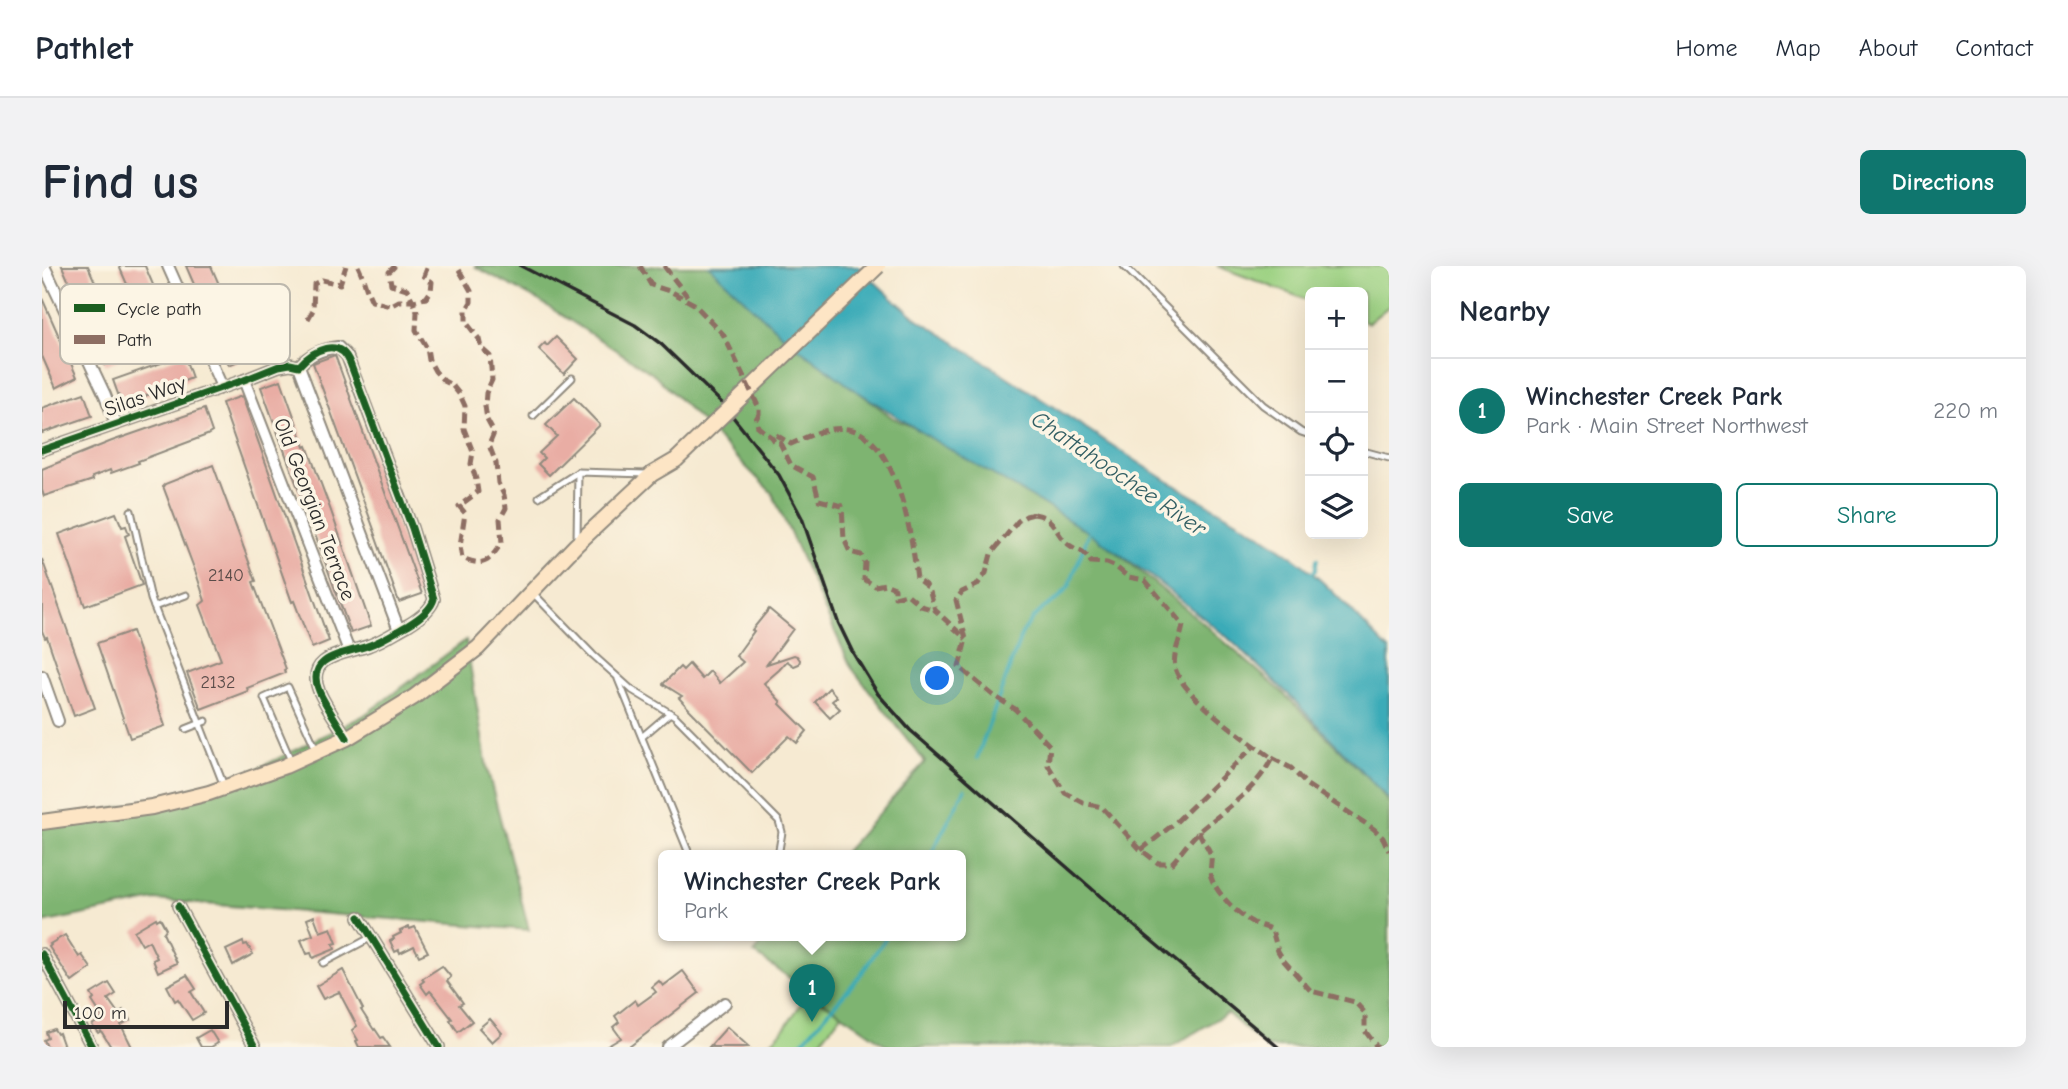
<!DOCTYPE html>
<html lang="en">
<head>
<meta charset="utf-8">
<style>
	body { margin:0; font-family:"Comic Neue",sans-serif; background:#f2f2f3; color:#1f2937 }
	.controls { position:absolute; right:21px; top:21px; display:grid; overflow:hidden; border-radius:10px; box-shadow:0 7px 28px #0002 }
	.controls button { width:63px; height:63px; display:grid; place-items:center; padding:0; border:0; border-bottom:2px solid #e0e1e3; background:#fff; color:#1f2937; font:35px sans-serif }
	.scale { position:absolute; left:21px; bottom:18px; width:166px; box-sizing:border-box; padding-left:7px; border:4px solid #2b2b2b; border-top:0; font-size:19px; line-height:24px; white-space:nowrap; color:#2b2b2b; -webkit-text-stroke:5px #fcf5e5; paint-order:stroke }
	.you { position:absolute; left:896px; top:413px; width:24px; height:24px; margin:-18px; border:5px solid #fff; border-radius:50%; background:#1a73e8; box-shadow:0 0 0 10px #1a73e833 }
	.badge { display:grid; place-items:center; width:46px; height:46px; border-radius:50%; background:#0f766e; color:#fff; font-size:23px; font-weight:700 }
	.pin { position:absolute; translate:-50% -58px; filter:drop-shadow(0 2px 4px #0008) }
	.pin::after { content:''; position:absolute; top:37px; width:24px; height:21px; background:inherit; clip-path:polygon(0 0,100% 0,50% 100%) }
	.popup { position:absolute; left:616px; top:584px; width:308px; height:91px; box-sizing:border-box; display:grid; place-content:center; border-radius:10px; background:#fff; filter:drop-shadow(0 2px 5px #0005); font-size:23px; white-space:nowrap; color:#747a83 }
	.popup b { font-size:26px; color:#1f2937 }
	.popup::after { content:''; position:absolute; left:50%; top:100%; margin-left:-14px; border:14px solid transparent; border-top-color:#fff }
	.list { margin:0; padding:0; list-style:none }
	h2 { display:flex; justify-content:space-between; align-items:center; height:91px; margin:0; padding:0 28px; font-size:30px }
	h2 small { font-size:23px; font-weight:400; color:#747a83 }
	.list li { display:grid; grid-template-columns:46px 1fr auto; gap:21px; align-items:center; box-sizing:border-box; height:105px; padding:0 28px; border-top:2px solid #e0e1e3 }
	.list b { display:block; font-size:26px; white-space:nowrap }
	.list p { margin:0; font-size:23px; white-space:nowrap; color:#747a83 }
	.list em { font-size:23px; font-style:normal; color:#747a83 }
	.actions { display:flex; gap:14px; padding:21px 28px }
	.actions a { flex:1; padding:16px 0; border:2px solid #0f766e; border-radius:10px; text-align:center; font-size:24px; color:#0f766e }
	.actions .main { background:#0f766e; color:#fff }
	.icon { flex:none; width:38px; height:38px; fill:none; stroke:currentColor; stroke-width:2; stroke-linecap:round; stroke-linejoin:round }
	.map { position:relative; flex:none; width:1347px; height:781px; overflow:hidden; border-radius:10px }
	header { display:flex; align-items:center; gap:42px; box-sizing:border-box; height:98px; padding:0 35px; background:#fff; border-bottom:2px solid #e0e1e3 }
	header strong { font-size:33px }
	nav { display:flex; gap:38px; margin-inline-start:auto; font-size:24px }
	.intro { display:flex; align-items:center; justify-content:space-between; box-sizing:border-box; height:168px; padding:0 42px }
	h1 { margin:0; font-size:49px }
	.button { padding:18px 32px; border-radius:10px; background:#0f766e; color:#fff; font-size:24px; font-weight:700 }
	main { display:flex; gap:42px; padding:0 42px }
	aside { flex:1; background:#fff; border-radius:10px; box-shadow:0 7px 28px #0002 }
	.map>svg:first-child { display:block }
</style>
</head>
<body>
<header>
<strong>Pathlet</strong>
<nav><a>Home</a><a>Map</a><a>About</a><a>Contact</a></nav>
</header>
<div class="intro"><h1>Find us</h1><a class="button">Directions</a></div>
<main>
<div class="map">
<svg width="1347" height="781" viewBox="0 0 1347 781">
	<rect width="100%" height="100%" fill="#fcf5e5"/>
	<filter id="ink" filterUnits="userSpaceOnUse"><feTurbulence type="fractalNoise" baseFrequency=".0143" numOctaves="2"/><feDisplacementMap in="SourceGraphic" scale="14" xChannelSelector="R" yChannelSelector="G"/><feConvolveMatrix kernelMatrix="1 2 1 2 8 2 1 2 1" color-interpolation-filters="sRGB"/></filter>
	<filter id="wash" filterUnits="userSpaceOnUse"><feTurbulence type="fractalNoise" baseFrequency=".00686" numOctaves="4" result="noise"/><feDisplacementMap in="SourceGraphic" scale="28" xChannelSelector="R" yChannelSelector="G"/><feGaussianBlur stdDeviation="1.57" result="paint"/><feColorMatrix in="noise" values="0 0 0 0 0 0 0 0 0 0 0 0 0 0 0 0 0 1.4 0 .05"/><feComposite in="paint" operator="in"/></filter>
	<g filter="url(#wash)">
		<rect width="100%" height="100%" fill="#f6ead2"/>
		<g fill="#9dd283" stroke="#647e57" stroke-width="2">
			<polygon points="1175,0 1347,0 1347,40 1326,57 1321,55 1321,26 1268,26 1268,35"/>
			<polygon points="766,728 800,748 773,781 724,781 741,764"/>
		</g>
		<g fill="#7eb471" stroke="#54704e" stroke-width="2">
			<polygon points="432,0 682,0 740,68 851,152 987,215 1160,356 1240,426 1335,521 1347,537 1347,781 1224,781 1185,747 1129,781 847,781 712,687 727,670 919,670 919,590 799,590 883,496 809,401 730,227 614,110 496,34"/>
			<polygon points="424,374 445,502 487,664 113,634 0,657 0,556 177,522 321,450"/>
		</g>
		<path fill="#3babb8" stroke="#336b72" stroke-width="2" d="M667,0h149l34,32 26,21c82,52 163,107 245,159 43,27 91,49 131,80 36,27 64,61 95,92v150l-101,-106 -61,-57 -78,-62 -55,-39 -56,-35 -101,-59 -85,-54 -67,-50z"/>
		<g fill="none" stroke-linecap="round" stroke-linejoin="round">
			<g stroke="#3babb8" stroke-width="3.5">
				<polyline points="1267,308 1273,305 1275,293"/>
				<polyline points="935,492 980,367 990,353 1002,342 1016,333 1027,320 1047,267"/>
				<polyline points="888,590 923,523"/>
				<polyline points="756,781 817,711 845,670"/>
			</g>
		</g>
		<g id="blocks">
			<g fill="#e9ada4">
				<polygon points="20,0 46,0 85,90 63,99"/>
				<polygon points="77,0 103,0 132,68 111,78"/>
				<polygon points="144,0 169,0 208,90 187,99"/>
				<polygon points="0,32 35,111 14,122 0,90"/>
				<polygon points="514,71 536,93 522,108 497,83 503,77 505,80"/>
				<polygon points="142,89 150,112 80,139 71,114"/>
				<polygon points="293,89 380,328 357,336 333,269 334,269 271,97"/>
				<polygon points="239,114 263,181 265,180 289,245 329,360 309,367 219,121"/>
				<polygon points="42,127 50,150 0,167 0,142"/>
				<polygon points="200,130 287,375 270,382 252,335 250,336 180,137"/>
				<polygon points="532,132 558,159 507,209 496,198 502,192 497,187 515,170 504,159"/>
				<polygon points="162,143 170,166 165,169 96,195 97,197 69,207 68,204 50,211 51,214 2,230 0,224 0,203 70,175"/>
				<polygon points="171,199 214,315 211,316 244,403 242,404 243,407 205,422 206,425 159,443 145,407 179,394 158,339 163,335 155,310 121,220 123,218"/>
				<polygon points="74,247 80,261 84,260 87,268 83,270 100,319 43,340 17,268"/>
				<polygon points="0,293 53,442 32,450 5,371 3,372 0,365"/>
				<polygon points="727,343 751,363 725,398 752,389 755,390 758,394 757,398 752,400 745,395 737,404 722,417 739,436 738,438 765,465 755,477 747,470 710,507 648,444 637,432 640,430 621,418 638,401 641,404 647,398 660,413 668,405 678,417 701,396 694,390 712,365 710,364"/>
				<polygon points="90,365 123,460 88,472 55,377"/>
				<polygon points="787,422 795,431 790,435 798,443 788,452 773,436"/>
				<polygon points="272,650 278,666 289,662 295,677 291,678 293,683 271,692 269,687 265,688 259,674 271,669 265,653"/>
				<polygon points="114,652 115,654 118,652 124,663 121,667 135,697 116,706 111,694 115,692 107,675 100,679 92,665"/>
				<polygon points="367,661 368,663 373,661 386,686 377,690 372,680 358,687 357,684 353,686 348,675 352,673 351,671 359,667 358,665"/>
				<polygon points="23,669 37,691 40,689 49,702 30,716 7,681 9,679 8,678"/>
				<polygon points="201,676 202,679 205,678 211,688 191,699 184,684"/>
				<polygon points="400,700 409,711 405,715 421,737 417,739 430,755 416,766 408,754 410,753 390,727 388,725 385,728 378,718 382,715 380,713"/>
				<polygon points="301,704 321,743 319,744 332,764 333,763 339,772 341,771 348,781 317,781 314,775 316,774 310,764 315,760 297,726 281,733 274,720"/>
				<polygon points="641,705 657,727 587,781 564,781 579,772 571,761 577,756 573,750 593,734 596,739 614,726 610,721 617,715 621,720"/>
				<polygon points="145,709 154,723 149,726 162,747 150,754 136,733 133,735 125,720"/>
				<polygon points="67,717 74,728 66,733 76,747 81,744 88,754 79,759 90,781 69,781 59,765 56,767 50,759 61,752 50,735 52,733 49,728"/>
				<polygon points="448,753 460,767 450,776 437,762"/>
				<polygon points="685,761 707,781 667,781"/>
				<polygon points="12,763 15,768 17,767 22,781 5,781 2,774 6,772 4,766"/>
				<polygon points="168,764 176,777 169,781 159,781 154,772"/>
			</g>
		</g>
	</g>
	<g filter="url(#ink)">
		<use href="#blocks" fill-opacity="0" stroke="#908a7e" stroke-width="2"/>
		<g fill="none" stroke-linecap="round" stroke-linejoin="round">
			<g stroke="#908a7e" stroke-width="9">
				<g id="service">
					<polyline points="1082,0 1221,139 1259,166 1268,169"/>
					<polyline points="491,150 530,112"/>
					<polyline points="1321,185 1347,192"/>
					<polyline points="497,231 536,206 605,208"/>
					<polyline points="89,245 109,333 182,520"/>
					<polyline points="535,273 536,206"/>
					<polyline points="490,326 551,389 590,424 633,450 737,555 740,566 736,590"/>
					<polyline points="112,341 144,329"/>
					<polyline points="576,413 648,590"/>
					<polyline points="144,463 164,455"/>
					<polyline points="601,470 628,447"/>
					<polyline points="250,497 222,432 246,421 274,483"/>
					<polyline points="281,697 330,671"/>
				</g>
			</g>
			<g stroke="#908a7e" stroke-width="14">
				<g id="minor">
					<polyline points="2,0 63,129 74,158"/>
					<polyline points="126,0 180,121"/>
					<path d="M257,100c10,-12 23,-17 39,-19l9,9 65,172 22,71c-3,11 -16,20 -26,26 -13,7 -24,15 -38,20 -22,9 -66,9 -51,46 7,16 19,32 28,47"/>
					<polyline points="257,100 357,364"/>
					<polyline points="202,114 307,385"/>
					<polyline points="0,184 202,114 237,100 248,98 257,100"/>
					<polyline points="0,410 16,455"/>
					<polyline points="136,640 213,781"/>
					<polyline points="317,651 397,781"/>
					<polyline points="0,688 50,781"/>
					<polyline points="626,781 683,737"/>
				</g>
			</g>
			<g stroke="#908a7e" stroke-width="18">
				<polyline id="secondary" points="0,556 110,541 167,527 243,500 305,472 372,431 436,382 534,279 610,208 634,194"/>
			</g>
			<use href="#service" stroke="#fff" stroke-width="5"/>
			<use href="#minor" stroke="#fff" stroke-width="10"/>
			<use href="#secondary" stroke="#fde5c5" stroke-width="14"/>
			<polyline stroke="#2b2b2b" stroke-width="3.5" points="479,0 593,59 619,78 680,137 737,209 760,252 796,356 811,387 836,428 868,464 1097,664 1236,781"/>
			<g stroke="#908a7e" stroke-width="18" stroke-linecap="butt">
				<polyline id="secondary-bridge" points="634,194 836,0"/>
			</g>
			<use href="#secondary-bridge" stroke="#fde5c5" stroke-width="14"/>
			<g stroke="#8d6e63" stroke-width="5" stroke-dasharray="10 5" stroke-linecap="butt">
				<path d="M316,0c6,12 8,24 14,35l18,5 9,-5h14l4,11 -1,18 11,18 2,12 6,11 9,10 8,4 8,10 5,11 -1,23 9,23 -2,12 5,15 2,13 -19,14 6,7 -5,33 2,12c24,10 26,3 40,-15l-2,-24 6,-11 -2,-13 -6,-12 -2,-20 -7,-18 5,-12 -7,-13 -2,-14 1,-13 6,-13 -2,-24 -9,-8 -2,-9 -13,-17v-12l5,-8v-11l-14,-25"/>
				<polyline points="353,0 347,6 349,18 365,23 371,35 384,32 389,25 390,16 382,10 386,0"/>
				<polyline points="598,0 609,19 630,26 652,38 681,68 717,142 717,148 714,153 716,161 729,171 733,177 738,177 749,199 771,211 777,234 800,240 802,273 808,286 819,289 823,297 822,313 833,320 843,318 853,322 853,331 865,328 879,340 893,344"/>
				<polyline points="622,0 645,30"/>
				<polyline points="266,53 271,44 272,18 280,14 298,18 304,0"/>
				<path d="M734,169l15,9c18,-8 36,-18 57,-15 50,8 64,109 69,150l12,9 6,22 31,29"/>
				<path d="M992,248c22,3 20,19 34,30 11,9 14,2 23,18l16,1 9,4 12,10 17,3 38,45c-2,14 -11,29 -8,43 7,28 73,73 97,90 -15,31 -45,50 -70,71 -11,9 -20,23 -30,34h-14l-18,-14 -38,-42 -18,-4 -19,-10 -17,-28 2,-19 -35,-37 -21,-13 -35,-29 7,-28 -10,-39 6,-8 15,-7 9,-12 5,-19 27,-33 8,-5z"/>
				<polyline points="1230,492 1249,502 1265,519 1332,563 1341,572 1347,585"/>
				<path d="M1157,565c2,10 10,15 12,25 1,7 -2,15 0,21 6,17 26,37 41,45 6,4 14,4 20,8l6,21 6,10 27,30 44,11 10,11v18l12,16"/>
				<polyline points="1099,584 1133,557 1212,480"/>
			</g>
			<g stroke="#fcf5e5" stroke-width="11">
				<g id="cycleway">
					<path d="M0,184l202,-70 35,-14 11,-2 9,2c14,-16 40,-30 51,-3l62,165 22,71c-3,11 -16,20 -26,26 -13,7 -24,15 -38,20 -22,9 -66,9 -51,46 7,16 19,32 28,47"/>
					<polyline points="136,640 213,781"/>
					<polyline points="317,651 397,781"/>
					<polyline points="0,688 50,781"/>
				</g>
			</g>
			<use href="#cycleway" stroke="#1b5e20" stroke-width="7"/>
		</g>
	</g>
	<g text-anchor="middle" stroke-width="7" stroke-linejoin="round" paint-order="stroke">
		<g font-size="18" fill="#5a4c49">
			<text x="184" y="315">2140</text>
			<text x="176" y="422">2132</text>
		</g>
		<g font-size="21" fill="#2b2b2b" stroke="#fcf5e5">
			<text transform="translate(103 130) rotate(-19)" y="7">Silas Way</text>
			<text transform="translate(273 243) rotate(69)" y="7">Old Georgian Terrace</text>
		</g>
		<g font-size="23" font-style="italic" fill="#315e63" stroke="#fcf5e5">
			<text transform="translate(1077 207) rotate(34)" y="8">Chattahoochee River</text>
		</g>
	</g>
	<rect x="18" y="18" width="230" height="80" rx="10" fill="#fcf5e5" stroke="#bdb8ad" stroke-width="2"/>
	<rect x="32" y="38" width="31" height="8" fill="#1b5e20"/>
	<rect x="32" y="69" width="31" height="9" fill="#8d6e63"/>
	<g font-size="19" fill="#2b2b2b">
		<text x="75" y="49">Cycle path</text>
		<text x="75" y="80">Path</text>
	</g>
</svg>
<div class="controls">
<button>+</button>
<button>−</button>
<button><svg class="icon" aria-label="locate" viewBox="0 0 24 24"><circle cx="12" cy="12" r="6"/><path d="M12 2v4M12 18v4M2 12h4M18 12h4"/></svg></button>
<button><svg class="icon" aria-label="layers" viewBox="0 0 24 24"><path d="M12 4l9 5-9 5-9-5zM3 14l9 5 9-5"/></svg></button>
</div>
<div class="scale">100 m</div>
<div class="you"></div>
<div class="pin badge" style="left:770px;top:756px">1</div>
<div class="popup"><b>Winchester Creek Park</b>Park</div>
</div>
<aside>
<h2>Nearby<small></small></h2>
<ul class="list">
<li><span class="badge">1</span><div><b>Winchester Creek Park</b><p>Park · Main Street Northwest</p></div><em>220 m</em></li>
</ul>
<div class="actions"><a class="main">Save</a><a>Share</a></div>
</aside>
</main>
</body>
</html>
